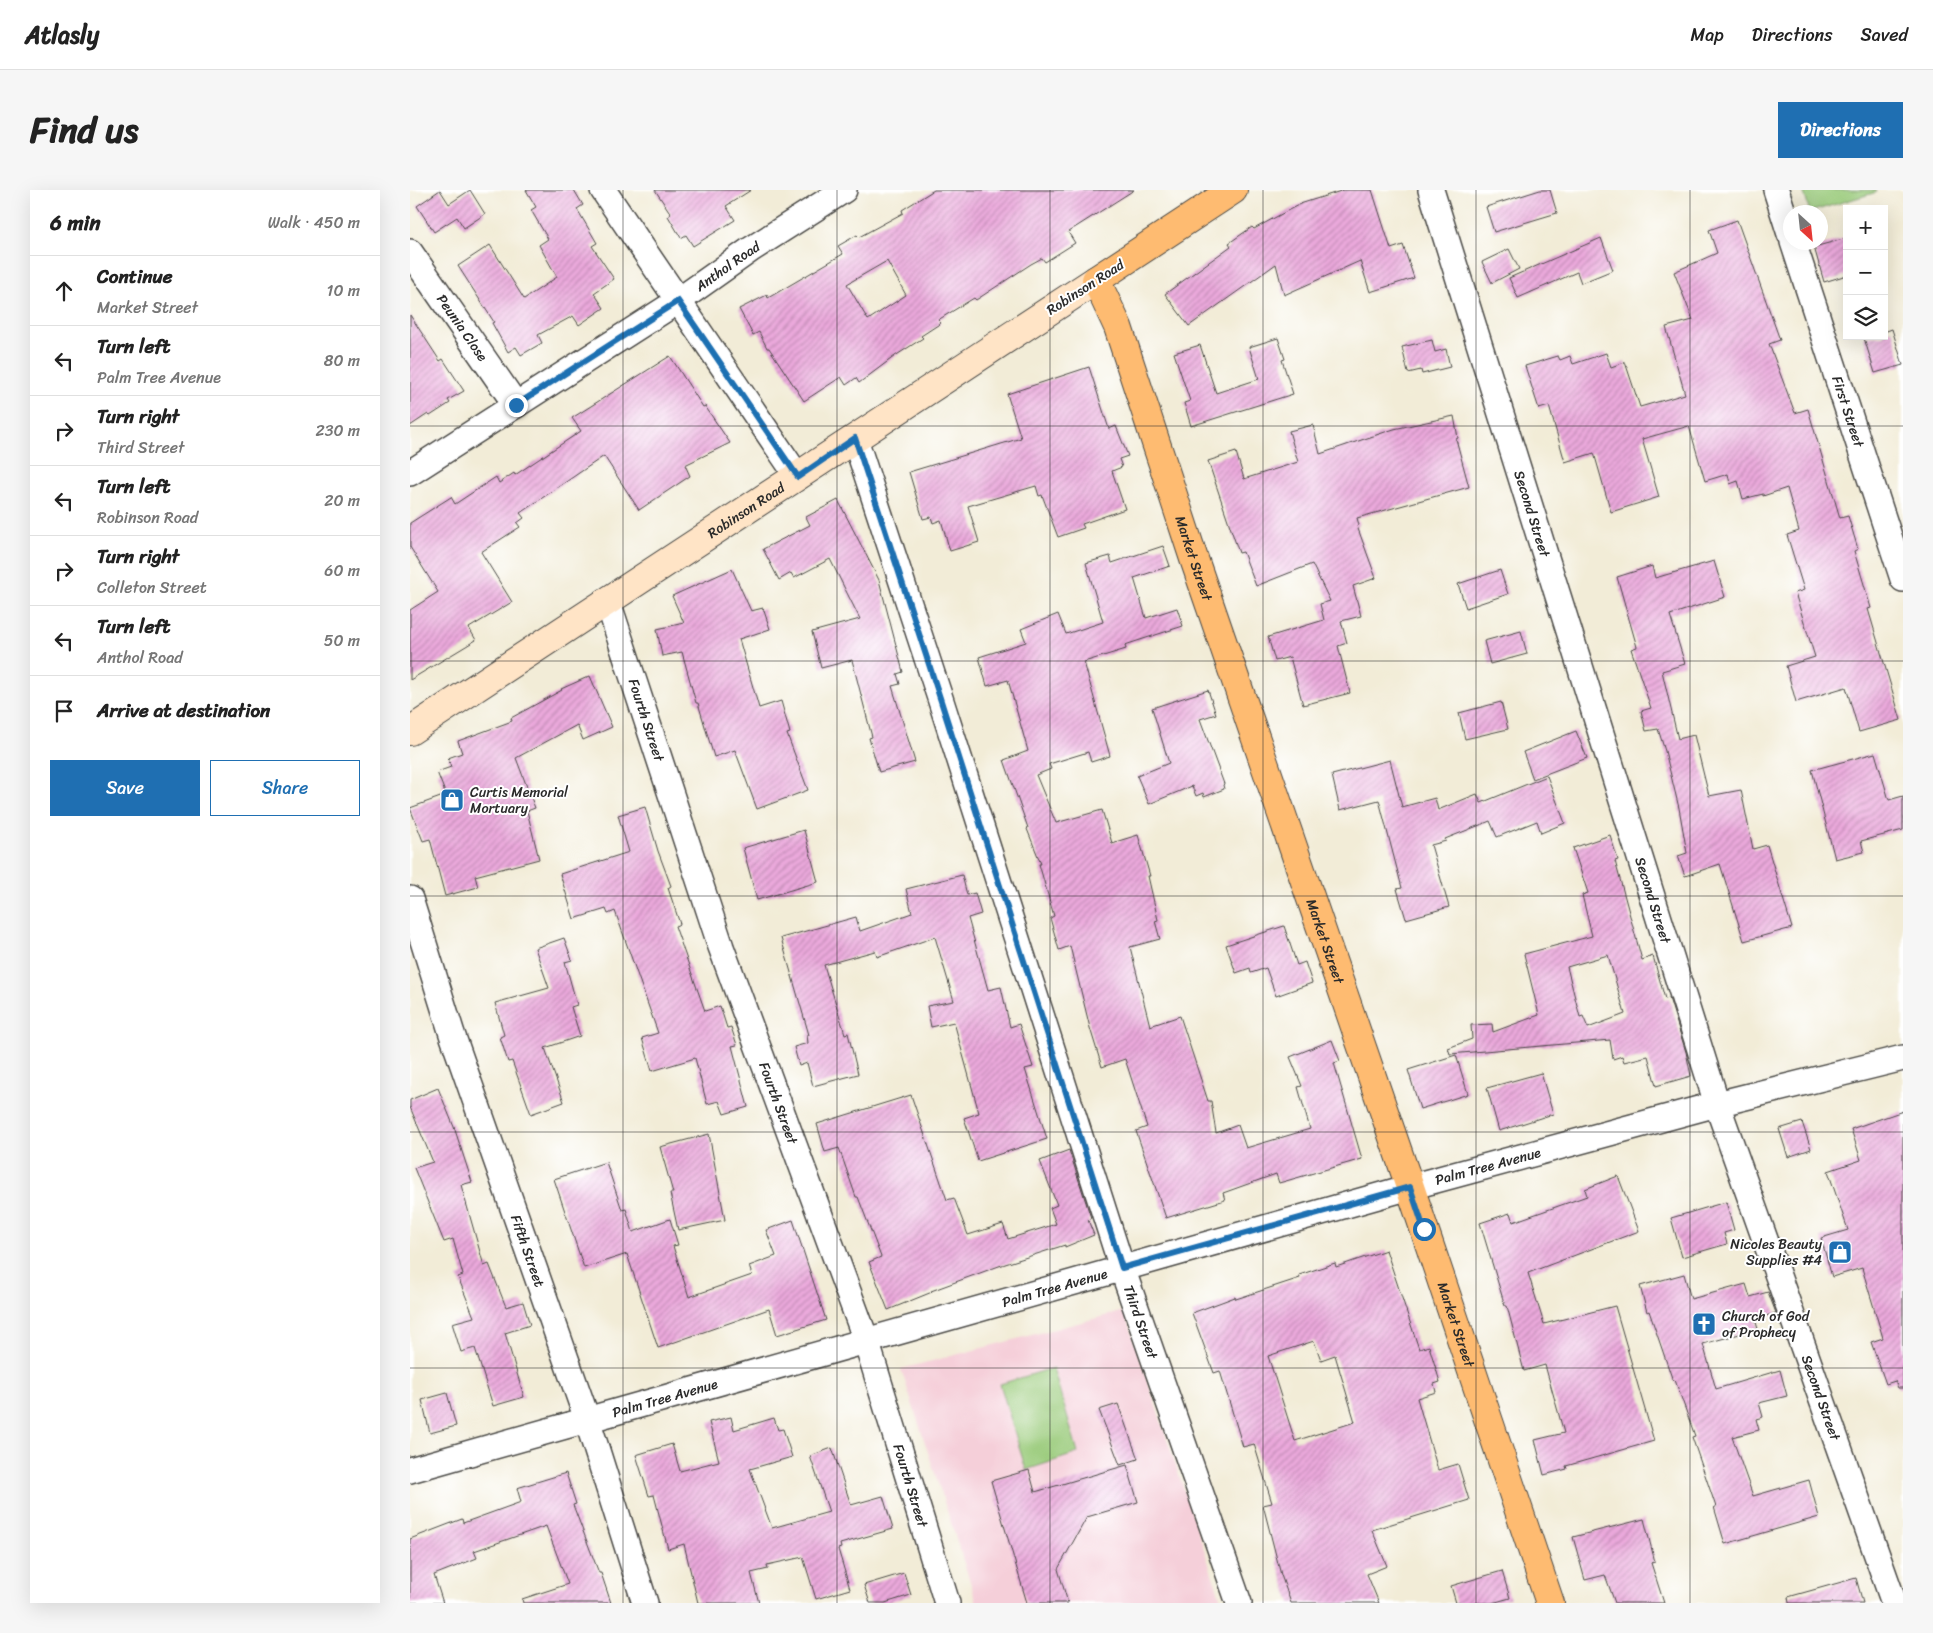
<!DOCTYPE html>
<html lang="en">
<head>
<meta charset="utf-8">
<style>
	body { margin:0; font-family:Sriracha,sans-serif; background:#f6f6f6; color:#222 }
	.controls { position:absolute; right:15px; top:15px; display:grid; overflow:hidden; border-radius:0px; box-shadow:0 5px 20px #0002 }
	.controls button { width:45px; height:45px; display:grid; place-items:center; padding:0; border:0; border-bottom:1px solid #e0e0e0; background:#fff; color:#222; font:25px sans-serif }
	.compass { position:absolute; left:1373px; top:15px; width:45px; height:45px; border-radius:50%; background:#fff; box-shadow:0 5px 20px #0002; rotate:153deg }
	.stop { position:absolute; width:15px; height:15px; margin:-11px; border:4px solid #1f6fb2; border-radius:50%; background:#fff }
	.stop.end { background:#1f6fb2; border-color:#fff; box-shadow:0 1px 5px #0008 }
	.list { margin:0; padding:0; list-style:none }
	h2 { display:flex; justify-content:space-between; align-items:center; height:65px; margin:0; padding:0 20px; font-size:21px }
	h2 small { font-size:16px; font-weight:400; color:#767676 }
	.list li { display:grid; grid-template-columns:32px 1fr auto; gap:15px; align-items:center; box-sizing:border-box; height:70px; padding:0 20px; border-top:1px solid #e0e0e0 }
	.list b { display:block; font-size:19px; white-space:nowrap }
	.list p { margin:0; font-size:16px; white-space:nowrap; color:#767676 }
	.list em { font-size:16px; font-style:normal; color:#767676 }
	.actions { display:flex; gap:10px; padding:15px 20px }
	.actions a { flex:1; padding:11px 0; border:1px solid #1f6fb2; border-radius:0px; text-align:center; font-size:18px; color:#1f6fb2 }
	.actions .main { background:#1f6fb2; color:#fff }
	.icon { flex:none; width:28px; height:28px; fill:none; stroke:currentColor; stroke-width:2; stroke-linecap:round; stroke-linejoin:round }
	.map { position:relative; flex:none; width:1493px; height:1413px; overflow:hidden; border-radius:0px }
	header { display:flex; align-items:center; gap:30px; box-sizing:border-box; height:70px; padding:0 25px; background:#fff; border-bottom:1px solid #e0e0e0 }
	header strong { font-size:24px }
	nav { display:flex; gap:28px; margin-inline-start:auto; font-size:18px }
	.intro { display:flex; align-items:center; justify-content:space-between; box-sizing:border-box; height:120px; padding:0 30px }
	h1 { margin:0; font-size:35px }
	.button { padding:12px 22px; border-radius:0px; background:#1f6fb2; color:#fff; font-size:18px; font-weight:700 }
	main { display:flex; gap:30px; padding:0 30px }
	aside { flex:1; background:#fff; border-radius:0px; box-shadow:0 5px 20px #0002 }
	.map>svg:first-child { display:block }
</style>
</head>
<body>
<header>
<strong>Atlasly</strong>
<nav><a>Map</a><a>Directions</a><a>Saved</a></nav>
</header>
<div class="intro"><h1>Find us</h1><a class="button">Directions</a></div>
<main>
<aside>
<h2>6 min<small>Walk · 450 m</small></h2>
<ul class="list">
<li><svg class="icon" aria-label="ahead" viewBox="0 0 24 24"><path d="M12 20V5M6 11l6-6 6 6"/></svg><div><b>Continue</b><p>Market Street</p></div><em>10 m</em></li>
<li><svg class="icon" aria-label="left" viewBox="0 0 24 24"><path d="M17 20v-9H6M10 6l-5 5 5 5"/></svg><div><b>Turn left</b><p>Palm Tree Avenue</p></div><em>80 m</em></li>
<li><svg class="icon" aria-label="right" viewBox="0 0 24 24"><path d="M7 20v-9h11M14 6l5 5-5 5"/></svg><div><b>Turn right</b><p>Third Street</p></div><em>230 m</em></li>
<li><svg class="icon" aria-label="left" viewBox="0 0 24 24"><path d="M17 20v-9H6M10 6l-5 5 5 5"/></svg><div><b>Turn left</b><p>Robinson Road</p></div><em>20 m</em></li>
<li><svg class="icon" aria-label="right" viewBox="0 0 24 24"><path d="M7 20v-9h11M14 6l5 5-5 5"/></svg><div><b>Turn right</b><p>Colleton Street</p></div><em>60 m</em></li>
<li><svg class="icon" aria-label="left" viewBox="0 0 24 24"><path d="M17 20v-9H6M10 6l-5 5 5 5"/></svg><div><b>Turn left</b><p>Anthol Road</p></div><em>50 m</em></li>
<li><svg class="icon" aria-label="arrive" viewBox="0 0 24 24"><path d="M6 21V4h12l-3 4 3 4H6"/></svg><div><b>Arrive at destination</b></div></li>
</ul>
<div class="actions"><a class="main">Save</a><a>Share</a></div>
</aside>
<div class="map">
<svg width="1493" height="1413" viewBox="0 0 1493 1413">
	<defs>
		<pattern id="building-hatch" width="6" height="6" patternUnits="userSpaceOnUse" patternTransform="scale(1.25)"><rect width="6" height="6" fill="#eba9dc"/><path d="M-1 1l2-2M0 6l6-6M5 7l2-2" fill="none" stroke="#bf8ab3"/></pattern>
	</defs>
	<rect width="100%" height="100%" fill="#fff"/>
	<filter id="ink" filterUnits="userSpaceOnUse"><feTurbulence type="fractalNoise" baseFrequency=".02" numOctaves="2"/><feDisplacementMap in="SourceGraphic" scale="10" xChannelSelector="R" yChannelSelector="G"/><feConvolveMatrix kernelMatrix="1 2 1 2 8 2 1 2 1" color-interpolation-filters="sRGB"/></filter>
	<filter id="wash" filterUnits="userSpaceOnUse"><feTurbulence type="fractalNoise" baseFrequency=".0096" numOctaves="4" result="noise"/><feDisplacementMap in="SourceGraphic" scale="20" xChannelSelector="R" yChannelSelector="G"/><feGaussianBlur stdDeviation="1.12" result="paint"/><feColorMatrix in="noise" values="0 0 0 0 0 0 0 0 0 0 0 0 0 0 0 0 0 1.4 0 .05"/><feComposite in="paint" operator="in"/></filter>
	<g filter="url(#wash)">
		<rect width="100%" height="100%" fill="#f2ecd7"/>
		<polygon fill="#f5cfd9" points="714,1121 812,1413 567,1413 491,1179"/>
		<g fill="#9acb7a" stroke="#627b52">
			<polygon points="1393,0 1466,0 1467,2 1400,22"/>
			<polygon points="643,1178 668,1263 616,1280 590,1194"/>
		</g>
		<g id="blocks">
			<g fill="url(#building-hatch)" fill-rule="evenodd">
				<polygon points="30,0 39,14 60,0 75,24 54,38 47,27 24,42 7,16"/>
				<polygon points="116,0 164,0 173,15 167,19 187,53 182,56 204,89 184,103 194,118 169,135 163,126 128,145 132,153 111,165 106,157 98,162 82,133 84,132 48,76 80,55 114,109 147,87 129,55 138,49 121,20 126,17"/>
				<polygon points="245,0 341,0 316,16 325,30 283,56 276,45 271,48 258,26 261,24"/>
				<path d="M524,0h200l-66,42 7,11 -30,19 -3,-4 -11,6 -55,36 -2,-2 -36,22 3,3 -20,13 2,2 -28,18 -36,27 -3,-5 -10,7 -5,-8 -37,24 -35,-53h-2l-8,-16 -6,3 -14,-26 28,-14 1,3 75,-44 -5,-8 19,-11 2,2 44,-24 -1,-3zM477,71l19,34 -38,25 -21,-36z"/>
				<polygon points="934,0 962,0 981,59 993,55 1004,88 960,102 950,71 874,105 866,74 779,136 755,104 821,56 819,53 842,37 844,39 890,14"/>
				<polygon points="1130,0 1140,0 1147,23 1084,42 1076,17"/>
				<polygon points="1327,30 1370,150 1359,154 1385,223 1398,219 1430,328 1438,326 1448,359 1444,361 1461,418 1458,419 1491,530 1449,542 1436,497 1386,512 1376,476 1405,467 1385,403 1394,400 1377,345 1389,341 1377,298 1353,306 1353,304 1333,309 1328,291 1320,294 1318,284 1295,291 1279,236 1232,249 1249,307 1201,322 1184,263 1155,272 1139,216 1129,219 1115,176 1148,166 1150,170 1160,166 1163,174 1196,163 1201,177 1215,172 1230,217 1275,204 1256,137 1283,130 1264,82 1307,63 1299,40"/>
				<polygon points="1191,48 1203,80 1171,93 1167,82 1108,108 1099,88"/>
				<polygon points="1437,48 1437,85 1414,92 1404,57"/>
				<polygon points="1099,59 1109,79 1082,93 1072,72"/>
				<polygon points="0,125 30,171 33,169 54,201 38,210 40,213 20,226 18,224 0,236"/>
				<polygon points="1482,139 1493,175 1465,183 1454,148 1460,146 1474,146 1474,142"/>
				<polygon points="868,148 875,169 872,170 883,204 781,236 774,213 780,211 764,163 790,155 806,203 849,189 839,157"/>
				<polygon points="1022,150 1025,162 1036,159 1040,177 1012,184 1011,180 998,183 992,157"/>
				<polygon points="260,166 293,217 295,216 320,253 275,275 280,286 229,320 194,266 110,323 114,328 107,333 110,337 71,362 102,412 59,438 66,450 0,490 0,420 28,402 0,357 0,333 41,307 45,314 86,287 89,293 104,283 105,285 171,241 162,228"/>
				<polygon points="679,177 699,239 706,236 718,266 709,269 712,277 702,281 715,319 672,334 674,338 648,347 632,305 629,306 626,296 558,316 569,352 540,361 531,330 523,333 521,327 513,329 499,282 611,248 597,204"/>
				<polygon points="1044,226 1048,248 1046,249 1059,297 947,328 949,335 947,336 966,388 943,396 951,426 931,431 937,453 928,456 940,503 893,515 880,467 865,471 858,447 914,430 910,414 920,411 902,374 846,396 833,362 829,363 798,271 826,262 834,289 888,272 879,241 903,235 910,264 984,239"/>
				<polygon points="428,310 469,390 493,482 487,484 490,494 482,496 505,572 469,582 459,548 462,547 442,470 411,478 402,442 450,429 420,369 384,388 381,383 369,390 353,359 400,335 396,327"/>
				<polygon points="753,356 760,376 724,388 736,428 767,418 773,436 715,455 716,459 674,472 700,566 681,572 678,562 639,574 641,579 626,585 646,633 692,620 702,653 728,645 740,686 738,686 748,730 745,731 750,749 720,757 740,836 770,826 798,911 801,911 806,943 828,935 836,958 900,939 888,897 892,896 880,867 922,850 930,871 924,873 952,969 869,993 866,984 813,1003 815,1010 756,1028 726,941 737,937 715,869 692,877 680,838 660,756 649,760 640,728 644,726 629,674 631,674 617,639 618,638 594,570 618,561 598,490 577,496 569,467 616,452 611,439 648,424 656,444 693,432 676,373 700,366 702,373"/>
				<polygon points="1304,371 1315,407 1260,425 1275,474 1252,481 1268,549 1284,545 1299,606 1331,600 1343,659 1357,655 1382,738 1334,751 1310,674 1275,686 1268,666 1277,663 1269,618 1255,561 1248,539 1236,541 1231,521 1241,518 1221,459 1227,457 1207,387 1242,376 1245,388"/>
				<polygon points="322,379 341,421 353,418 360,439 329,449 349,518 371,511 380,543 377,544 398,600 347,619 325,560 304,567 288,513 286,513 272,462 252,466 247,439 274,433 262,406"/>
				<polygon points="1090,380 1098,404 1056,418 1048,394"/>
				<polygon points="1111,441 1117,464 1080,474 1074,451"/>
				<polygon points="180,486 202,537 173,550 167,535 106,568 125,618 117,621 129,669 65,686 68,697 35,706 20,649 13,651 0,618 36,605 27,582 41,577 38,568 52,563 48,551 102,531 101,528 152,500 151,499"/>
				<polygon points="798,500 806,524 790,529 814,594 813,595 814,599 794,607 793,603 786,606 782,596 739,614 727,586 759,573 742,518"/>
				<polygon points="1091,512 1098,539 1055,549 1049,523"/>
				<polygon points="1166,541 1177,568 1123,589 1113,562"/>
				<polygon points="1465,563 1479,610 1493,606 1493,640 1451,651 1454,662 1425,669 1402,580"/>
				<polygon points="980,570 992,617 1025,608 1028,620 1067,604 1071,613 1137,586 1155,633 1131,643 1127,631 1087,647 1080,631 1035,649 1036,651 1021,655 1039,717 996,729 987,699 992,698 969,610 930,620 922,585"/>
				<polygon points="235,617 248,661 261,696 258,698 270,734 265,736 295,821 310,816 317,838 321,837 327,855 322,856 338,917 314,924 309,911 297,914 285,868 242,881 232,848 248,843 205,721 198,724 196,719 164,729 150,684 219,662 208,625"/>
				<polygon points="394,640 408,692 347,710 333,658"/>
				<path d="M1200,645l8,25 -3,1 27,99 11,-4 12,43 4,-1 17,54 5,24 -35,10 -8,-30 -24,6 -2,-6 -9,3 -3,-19 -160,14 -2,-6 24,-9 -1,-14 21,-1 1,8 46,-17 -15,-61 68,-18 -10,-41 6,-2 -15,-45zM1198,765l17,59 -37,14 -5,-12 -3,1 -13,-50z"/>
				<polygon points="552,685 557,705 565,703 571,724 558,728 578,800 591,797 600,837 609,834 623,877 615,879 637,949 568,971 554,928 569,923 544,832 521,837 517,816 544,811 525,747 467,767 465,761 414,775 435,844 438,843 448,884 403,896 397,873 389,876 384,857 398,853 397,845 399,845 371,748 446,727 450,741 502,723 496,699"/>
				<polygon points="874,736 887,775 895,772 902,793 866,806 856,778 841,783 840,778 826,783 816,755"/>
				<polygon points="154,748 162,770 155,772 167,815 161,817 170,846 135,858 154,912 121,924 102,871 98,872 90,847 94,845 85,813 139,798 125,758"/>
				<polygon points="1046,865 1058,904 1010,919 998,880"/>
				<polygon points="1131,883 1143,924 1089,941 1077,898"/>
				<polygon points="28,898 44,937 62,992 51,995 74,1076 79,1074 96,1117 113,1112 120,1135 95,1143 114,1207 83,1216 65,1158 51,1162 42,1133 64,1127 48,1087 53,1085 43,1049 34,1052 4,978 23,972 0,917 0,910"/>
				<polygon points="501,905 537,1010 544,1008 558,1045 593,1034 598,1049 646,1034 640,1018 647,1015 630,971 659,960 681,1028 678,1030 684,1045 655,1057 655,1055 589,1076 521,1101 522,1102 478,1120 459,1072 471,1067 448,1007 446,1007 429,958 415,962 407,934"/>
				<polygon points="1493,921 1493,1198 1488,1198 1485,1191 1476,1194 1461,1152 1473,1148 1452,1078 1422,1087 1411,1048 1438,1040 1418,981 1451,970 1441,939"/>
				<polygon points="1392,932 1401,959 1378,967 1369,939"/>
				<polygon points="299,944 315,1030 268,1040 260,1003 263,1003 250,957"/>
				<polygon points="196,972 212,1020 216,1019 223,1042 260,1029 268,1055 263,1056 279,1107 342,1085 339,1076 366,1066 356,1040 383,1030 416,1130 367,1145 359,1119 248,1158 217,1064 174,1078 144,989"/>
				<polygon points="1208,986 1229,1041 1118,1083 1134,1134 1205,1116 1244,1251 1156,1276 1157,1279 1134,1285 1125,1250 1154,1243 1135,1175 1114,1181 1097,1116 1095,1116 1070,1033 1100,1023 1103,1032 1177,1006 1175,999"/>
				<polygon points="1316,1012 1324,1040 1314,1043 1317,1054 1272,1067 1261,1028"/>
				<path d="M976,1060l33,99 10,-3 11,36 -6,2 2,8 -19,6 21,72 20,-6 11,36 -97,30 15,36 -20,8 12,29h-88l-10,-28 -18,-70 9,-2 -18,-59 -11,3 -23,-76 -6,2 -22,-60 43,-16 1,2 64,-21 -1,-3 36,-12 1,4zM904,1151l7,19 14,-5 20,67 -60,19 -27,-85z"/>
				<polygon points="1274,1084 1281,1109 1336,1094 1340,1107 1358,1102 1366,1123 1345,1129 1348,1139 1293,1154 1306,1199 1370,1180 1377,1206 1349,1213 1353,1227 1346,1229 1349,1240 1322,1247 1343,1306 1399,1290 1409,1327 1315,1354 1304,1317 1306,1317 1282,1247 1285,1246 1265,1190 1263,1191 1239,1121 1237,1122 1230,1096"/>
				<polygon points="37,1203 46,1236 20,1243 12,1210"/>
				<polygon points="708,1214 728,1269 710,1275 689,1220"/>
				<polygon points="321,1227 324,1240 364,1228 368,1240 373,1239 382,1267 340,1279 362,1338 419,1322 400,1266 422,1258 441,1315 473,1306 483,1339 430,1354 431,1358 428,1359 440,1399 406,1409 393,1367 357,1375 358,1379 341,1383 349,1413 288,1413 274,1354 258,1359 244,1305 239,1306 226,1265 262,1254 270,1281 309,1271 299,1232"/>
				<polygon points="717,1275 728,1312 677,1327 648,1379 658,1413 617,1413 581,1291 619,1280 625,1302"/>
				<polygon points="156,1283 166,1314 163,1315 189,1383 191,1383 201,1413 113,1413 112,1409 158,1394 136,1336 64,1361 67,1368 24,1385 33,1413 0,1413 0,1349 52,1329 53,1333 111,1312 107,1298"/>
				<polygon points="1234,1329 1245,1372 1241,1373 1254,1413 1205,1413 1195,1385 1175,1390 1163,1347"/>
				<polygon points="1092,1381 1100,1408 1082,1413 1046,1413 1041,1396"/>
				<polygon points="494,1383 501,1405 475,1413 460,1413 454,1395"/>
				<polygon points="1446,1388 1453,1413 1379,1413 1378,1407"/>
			</g>
		</g>
	</g>
	<g filter="url(#ink)">
		<use href="#blocks" fill-opacity="0" stroke="#494845" stroke-width="1"/>
		<g fill="none" stroke-linecap="round" stroke-linejoin="round">
			<g stroke="#494845" stroke-width="28">
				<g id="street">
					<polyline points="193,0 388,287"/>
					<path id="s1" d="M1021,0l286,914 177,499"/>
					<polyline points="1366,0 1380,44"/>
					<path id="s2" d="M1383,52l110,337"/>
					<path id="s3" d="M0,62l106,153"/>
					<path id="s4" d="M445,249l85,259 182,570 117,335"/>
					<path id="s5" d="M0,283l268,-172 72,-51 94,-60"/>
					<path id="s6" d="M198,412l113,345 145,393 81,263"/>
					<path id="s7" d="M0,709l42,135 135,385 58,184"/>
					<path id="s8" d="M0,1280l1000,-283 307,-83 186,-46"/>
				</g>
			</g>
			<g stroke="#494845" stroke-width="30">
				<g id="secondary">
					<path id="s9" d="M0,541l686,-451"/>
				</g>
			</g>
			<g stroke="#494845" stroke-width="30">
				<g id="primary">
					<path id="s10" d="M823,0l-137,90 22,47 76,232 216,628 140,416"/>
				</g>
			</g>
			<use href="#street" stroke="#fff" stroke-width="25"/>
			<use href="#secondary" stroke="#ffe4c6" stroke-width="28"/>
			<use href="#primary" stroke="#febb71" stroke-width="28"/>
		</g>
	</g>
	<g fill="none" stroke-linecap="round" stroke-linejoin="round" filter="url(#ink)">
		<polyline stroke="#1f6fb2" stroke-width="6" points="106,215 268,111 388,287 445,248 530,508 712,1078 1000,997 1014,1039"/>
	</g>
	<path fill="none" stroke="#2b2b2b" stroke-width="1" stroke-opacity="0.55" d="M213,0v1413M427,0v1413M640,0v1413M853,0v1413M1066,0v1413M1280,0v1413M0,236h1493M0,471h1493M0,706h1493M0,942h1493M0,1178h1493"/>
	<defs>
		<g id="shop-square" transform="scale(1.25)"><rect x="-9" y="-9" width="18" height="18" rx="4" fill="#1f6fb2" stroke="#fff"/><path d="M-5-2.5h2.3a2.7 3.5 0 0 1 5.4 0H5L5.5 6h-11ZM-1.5-2.5h3a1.5 2.3 0 0 0-3 0Z" fill="#fff"/></g>
		<g id="church-square" transform="scale(1.25)"><rect x="-9" y="-9" width="18" height="18" rx="4" fill="#1f6fb2" stroke="#fff"/><path d="M-1.2-6h2.4v3.5h3.3v2.4h-3.3V6h-2.4V-.1h-3.3v-2.4h3.3Z" fill="#fff"/></g>
	</defs>
	<g fill-rule="evenodd">
		<use href="#shop-square" x="42" y="610"/>
		<use href="#shop-square" x="1430" y="1062"/>
		<use href="#church-square" x="1294" y="1134"/>
	</g>
	<g text-anchor="middle" stroke-width="4" stroke-linejoin="round" paint-order="stroke">
		<g font-size="14" fill="#2b2b2b" stroke="#fff">
			<text dy="5" stroke="none"><textPath href="#s5" startOffset="379">Anthol Road</textPath></text>
			<text transform="translate(675 97) rotate(-33)" y="5">Robinson Road</text>
			<text dy="5" stroke="none"><textPath href="#s3" startOffset="92">Peunia Close</textPath></text>
			<text dy="5" stroke="none"><textPath href="#s2" startOffset="178">First Street</textPath></text>
			<text dy="5" stroke="none"><textPath href="#s9" startOffset="402">Robinson Road</textPath></text>
			<text dy="5" stroke="none"><textPath href="#s1" startOffset="339">Second Street</textPath></text>
			<text dy="5" stroke="none"><textPath href="#s10" startOffset="459">Market Street</textPath></text>
			<text dy="5" stroke="none"><textPath href="#s6" startOffset="124">Fourth Street</textPath></text>
			<text dy="5" stroke="none"><textPath href="#s1" startOffset="744">Second Street</textPath></text>
			<text dy="5" stroke="none"><textPath href="#s10" startOffset="864">Market Street</textPath></text>
			<text dy="5" stroke="none"><textPath href="#s6" startOffset="529">Fourth Street</textPath></text>
			<text dy="5" stroke="none"><textPath href="#s8" startOffset="1120">Palm Tree Avenue</textPath></text>
			<text dy="5" stroke="none"><textPath href="#s7" startOffset="371">Fifth Street</textPath></text>
			<text dy="5" stroke="none"><textPath href="#s8" startOffset="670">Palm Tree Avenue</textPath></text>
			<text dy="5" stroke="none"><textPath href="#s4" startOffset="928">Third Street</textPath></text>
			<text dy="5" stroke="none"><textPath href="#s10" startOffset="1269">Market Street</textPath></text>
			<text dy="5" stroke="none"><textPath href="#s8" startOffset="265">Palm Tree Avenue</textPath></text>
			<text dy="5" stroke="none"><textPath href="#s1" startOffset="1269">Second Street</textPath></text>
			<text dy="5" stroke="none"><textPath href="#s6" startOffset="934">Fourth Street</textPath></text>
		</g>
		<g font-size="14" fill="#2b2b2b" stroke="#fff" text-anchor="start">
			<text x="60" y="607">Curtis Memorial<tspan x="60" dy="16">Mortuary</tspan></text>
			<text x="1412" y="1059" text-anchor="end">Nicoles Beauty<tspan x="1412" dy="16">Supplies #4</tspan></text>
			<text x="1312" y="1131">Church of God<tspan x="1312" dy="16">of Prophecy</tspan></text>
		</g>
	</g>
</svg>
<div class="controls">
<button>+</button>
<button>−</button>
<button><svg class="icon" aria-label="layers" viewBox="0 0 24 24"><path d="M12 4l9 5-9 5-9-5zM3 14l9 5 9-5"/></svg></button>
</div>
<svg class="compass" viewBox="-18 -18 36 36"><path d="M0-13l5 13h-10z" fill="#e53935"/><path d="M0 13l5-13h-10z" fill="#767676"/></svg>
<div class="stop" style="left:1014px;top:1039px"></div>
<div class="stop end" style="left:106px;top:215px"></div>
</div>
</main>
</body>
</html>
